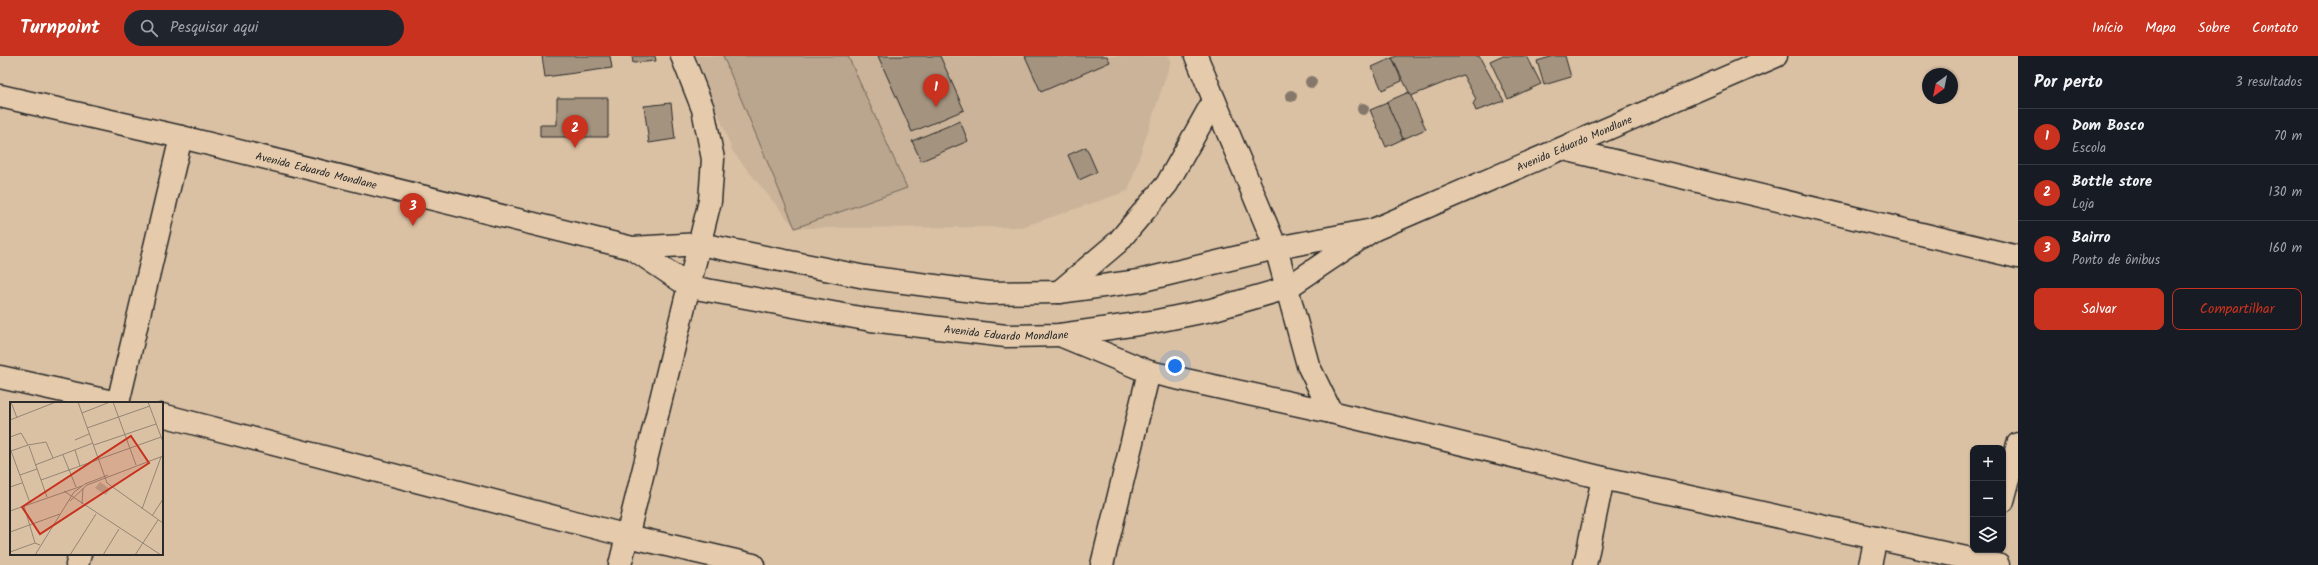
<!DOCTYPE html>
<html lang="pt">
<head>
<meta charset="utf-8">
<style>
	body { margin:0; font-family:Kalam,sans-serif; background:#20242c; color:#f1f3f6 }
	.controls { position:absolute; right:12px; bottom:12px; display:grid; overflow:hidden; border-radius:8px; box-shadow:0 1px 3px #0004 }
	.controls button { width:36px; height:36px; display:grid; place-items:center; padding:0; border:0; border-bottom:1px solid #363941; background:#171b24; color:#f1f3f6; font:20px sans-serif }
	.compass { position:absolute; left:1922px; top:12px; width:36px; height:36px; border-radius:50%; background:#171b24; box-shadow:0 1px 3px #0004; rotate:213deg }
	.you { position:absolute; left:1175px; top:310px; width:14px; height:14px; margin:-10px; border:3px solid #fff; border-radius:50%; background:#1a73e8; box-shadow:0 0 0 6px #1a73e833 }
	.badge { display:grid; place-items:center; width:26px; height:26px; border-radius:50%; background:#c8321e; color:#fff; font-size:13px; font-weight:700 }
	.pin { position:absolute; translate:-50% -33px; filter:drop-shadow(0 1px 2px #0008) }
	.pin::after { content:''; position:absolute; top:21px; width:14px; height:12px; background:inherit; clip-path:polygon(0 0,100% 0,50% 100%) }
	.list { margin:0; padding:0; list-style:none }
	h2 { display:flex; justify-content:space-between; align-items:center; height:52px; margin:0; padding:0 16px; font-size:17px }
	h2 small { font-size:13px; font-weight:400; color:#9ea1a6 }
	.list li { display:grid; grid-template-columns:26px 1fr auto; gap:12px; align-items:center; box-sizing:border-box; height:56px; padding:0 16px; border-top:1px solid #363941 }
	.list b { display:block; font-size:15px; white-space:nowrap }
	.list p { margin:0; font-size:13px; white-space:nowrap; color:#9ea1a6 }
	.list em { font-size:13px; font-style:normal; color:#9ea1a6 }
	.actions { display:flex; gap:8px; padding:12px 16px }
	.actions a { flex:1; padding:9px 0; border:1px solid #c8321e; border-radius:8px; text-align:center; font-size:14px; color:#c8321e }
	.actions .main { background:#c8321e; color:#fff }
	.icon { flex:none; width:22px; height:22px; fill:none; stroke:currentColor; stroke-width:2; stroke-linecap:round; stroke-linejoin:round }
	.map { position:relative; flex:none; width:2018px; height:509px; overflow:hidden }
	header { display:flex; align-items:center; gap:24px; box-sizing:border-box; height:56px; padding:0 20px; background:#c8321e; color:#fff }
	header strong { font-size:19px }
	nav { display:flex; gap:22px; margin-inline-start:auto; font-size:14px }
	.search { width:280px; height:36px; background:#20242c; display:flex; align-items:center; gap:10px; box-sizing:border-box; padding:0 14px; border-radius:22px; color:#9ea1a6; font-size:15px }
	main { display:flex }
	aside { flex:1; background:#171b24 }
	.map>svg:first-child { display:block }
</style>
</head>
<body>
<header>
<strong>Turnpoint</strong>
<div class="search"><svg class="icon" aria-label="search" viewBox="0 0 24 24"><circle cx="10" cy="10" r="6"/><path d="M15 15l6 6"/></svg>Pesquisar aqui</div>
<nav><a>Início</a><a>Mapa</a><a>Sobre</a><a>Contato</a></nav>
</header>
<main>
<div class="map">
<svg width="2018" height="509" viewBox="0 0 2018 509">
	<rect width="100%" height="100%" fill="#dac1a4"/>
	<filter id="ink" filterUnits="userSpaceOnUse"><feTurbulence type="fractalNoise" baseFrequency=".025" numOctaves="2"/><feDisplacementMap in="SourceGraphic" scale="8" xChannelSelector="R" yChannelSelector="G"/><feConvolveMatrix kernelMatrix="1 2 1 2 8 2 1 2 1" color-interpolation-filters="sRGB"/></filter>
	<g filter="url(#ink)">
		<polygon fill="#cab399" points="696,0 1169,0 1171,5 1128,135 1022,171 795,172 733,96"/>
		<polygon fill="#baa58e" stroke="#72685c" points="723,0 848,0 907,132 795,172"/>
		<g fill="#a4937f" stroke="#2b2b2b">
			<polygon points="542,0 610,0 612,12 545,21"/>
			<polygon points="632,0 655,0 656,5 633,7"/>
			<polygon points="878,0 940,0 964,54 912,76"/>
			<polygon points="1025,0 1107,0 1110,6 1041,36"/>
			<polygon points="1397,0 1479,0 1504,45 1476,55 1473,48 1476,43 1463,19 1411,40 1392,2"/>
			<polygon points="1501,0 1527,0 1541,28 1508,43 1490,5"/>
			<polygon points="1554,0 1565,0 1571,21 1544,29 1537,5"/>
			<polygon points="1392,2 1402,25 1382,34 1372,11"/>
			<polygon points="1409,36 1426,73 1403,83 1386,46"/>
			<polygon points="557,42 608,42 608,81 540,81 540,69 557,69"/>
			<polygon points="671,47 675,83 649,87 644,50"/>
			<polygon points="1387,47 1403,83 1386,91 1370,54"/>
			<polygon points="960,65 968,85 921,105 912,85"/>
			<polygon points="1086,91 1097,116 1079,124 1068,99"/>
		</g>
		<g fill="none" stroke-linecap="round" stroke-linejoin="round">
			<g stroke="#2b2b2b" stroke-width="25">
				<g id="street">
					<polyline points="1196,0 1276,192 1308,309 1331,356"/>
					<polyline points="1564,93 2018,201"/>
					<polyline points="1060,279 1149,316 1331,356 1603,422 1998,509"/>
					<polyline points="0,321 117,347"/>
					<polyline points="118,347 181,81"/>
					<polyline points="162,359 628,480 753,509"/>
					<polyline points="2003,445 2018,388"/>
					<polyline points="77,509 80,498"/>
					<polyline points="620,509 710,145 713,103 703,53 682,0"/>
					<polyline points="1102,509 1149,316"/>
					<polyline points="1585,509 1603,422"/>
					<polyline points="1870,509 1876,482"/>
				</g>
			</g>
			<g stroke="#2b2b2b" stroke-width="25">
				<g id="primary">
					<path id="s1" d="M0,40l181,41 451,111 68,-4 165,33 124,16 70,-1 80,-11 137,-33 97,-18"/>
					<path id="s2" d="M632,192l58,39 181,33 135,16 54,-1 92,-13 59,-12 76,-22 86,-58 403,-174"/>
					<polyline points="1059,236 1118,186 1167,128 1214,44"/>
				</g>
			</g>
			<use href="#street" stroke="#e5cbac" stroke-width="22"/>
			<use href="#primary" stroke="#e5cbac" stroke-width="22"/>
		</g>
		<g fill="#85786a">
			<circle cx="1311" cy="26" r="6"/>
			<circle cx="1291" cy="40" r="6"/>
			<circle cx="1363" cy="53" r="6"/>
		</g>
	</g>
	<g text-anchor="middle" stroke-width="4" stroke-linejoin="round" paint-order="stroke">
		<g font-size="11" fill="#2b2b2b" stroke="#e5cbac">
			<text dy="4" stroke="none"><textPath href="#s2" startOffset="999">Avenida Eduardo Mondlane</textPath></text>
			<text dy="4" stroke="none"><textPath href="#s1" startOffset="325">Avenida Eduardo Mondlane</textPath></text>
			<text dy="4" stroke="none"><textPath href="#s2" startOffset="390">Avenida Eduardo Mondlane</textPath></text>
		</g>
	</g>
	<g transform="translate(10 346)">
		<rect width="153" height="153" fill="#dac1a4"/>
		<path d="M90,80l10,7 -4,6 -11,-7z" fill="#baa58e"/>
		<path fill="none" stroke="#948574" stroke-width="1" d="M1,0l6,16M68,0l29,81 56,40M103,0l23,63M138,0l15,40M72,11l28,-11M0,18l46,-18M77,26l63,-22M0,35l11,-4 7,12M65,38l14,-6M84,43l62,-21M19,44l18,51M0,46l20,55M65,48l5,16M1,49l17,-6 18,-3 7,16M53,53l13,32M25,63l58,-22M10,73l17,-6M31,78l120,-43M0,85l12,-4M54,89l97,64M60,99l17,-16 76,-29M72,102l1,-16M14,104l11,37 5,2M132,107l19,-52M0,109l72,-25M142,114l11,-17M0,130l50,-18M0,150l25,-9M25,153l39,-63 11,-8 23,-9M60,153l26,-41M93,153l16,-26M125,153l23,-35"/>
		<path fill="#c8321e" fill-opacity="0.15" stroke="#c8321e" stroke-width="2" d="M121,34l18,27 -109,71 -18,-27z"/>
		<rect width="153" height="153" fill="none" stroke="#2b2b2b" stroke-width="2"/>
	</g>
</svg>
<div class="controls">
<button>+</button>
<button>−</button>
<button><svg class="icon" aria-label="layers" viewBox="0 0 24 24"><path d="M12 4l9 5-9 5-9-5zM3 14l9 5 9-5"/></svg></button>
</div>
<svg class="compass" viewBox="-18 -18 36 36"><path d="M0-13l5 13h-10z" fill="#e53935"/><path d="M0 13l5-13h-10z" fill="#9ea1a6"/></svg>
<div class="you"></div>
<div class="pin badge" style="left:936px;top:51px">1</div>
<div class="pin badge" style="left:575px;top:92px">2</div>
<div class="pin badge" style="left:413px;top:170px">3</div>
</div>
<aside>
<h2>Por perto<small>3 resultados</small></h2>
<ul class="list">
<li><span class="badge">1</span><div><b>Dom Bosco</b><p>Escola</p></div><em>70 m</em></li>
<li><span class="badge">2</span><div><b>Bottle store</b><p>Loja</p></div><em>130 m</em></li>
<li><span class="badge">3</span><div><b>Bairro</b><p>Ponto de ônibus</p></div><em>160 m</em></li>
</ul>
<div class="actions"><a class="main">Salvar</a><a>Compartilhar</a></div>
</aside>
</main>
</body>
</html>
